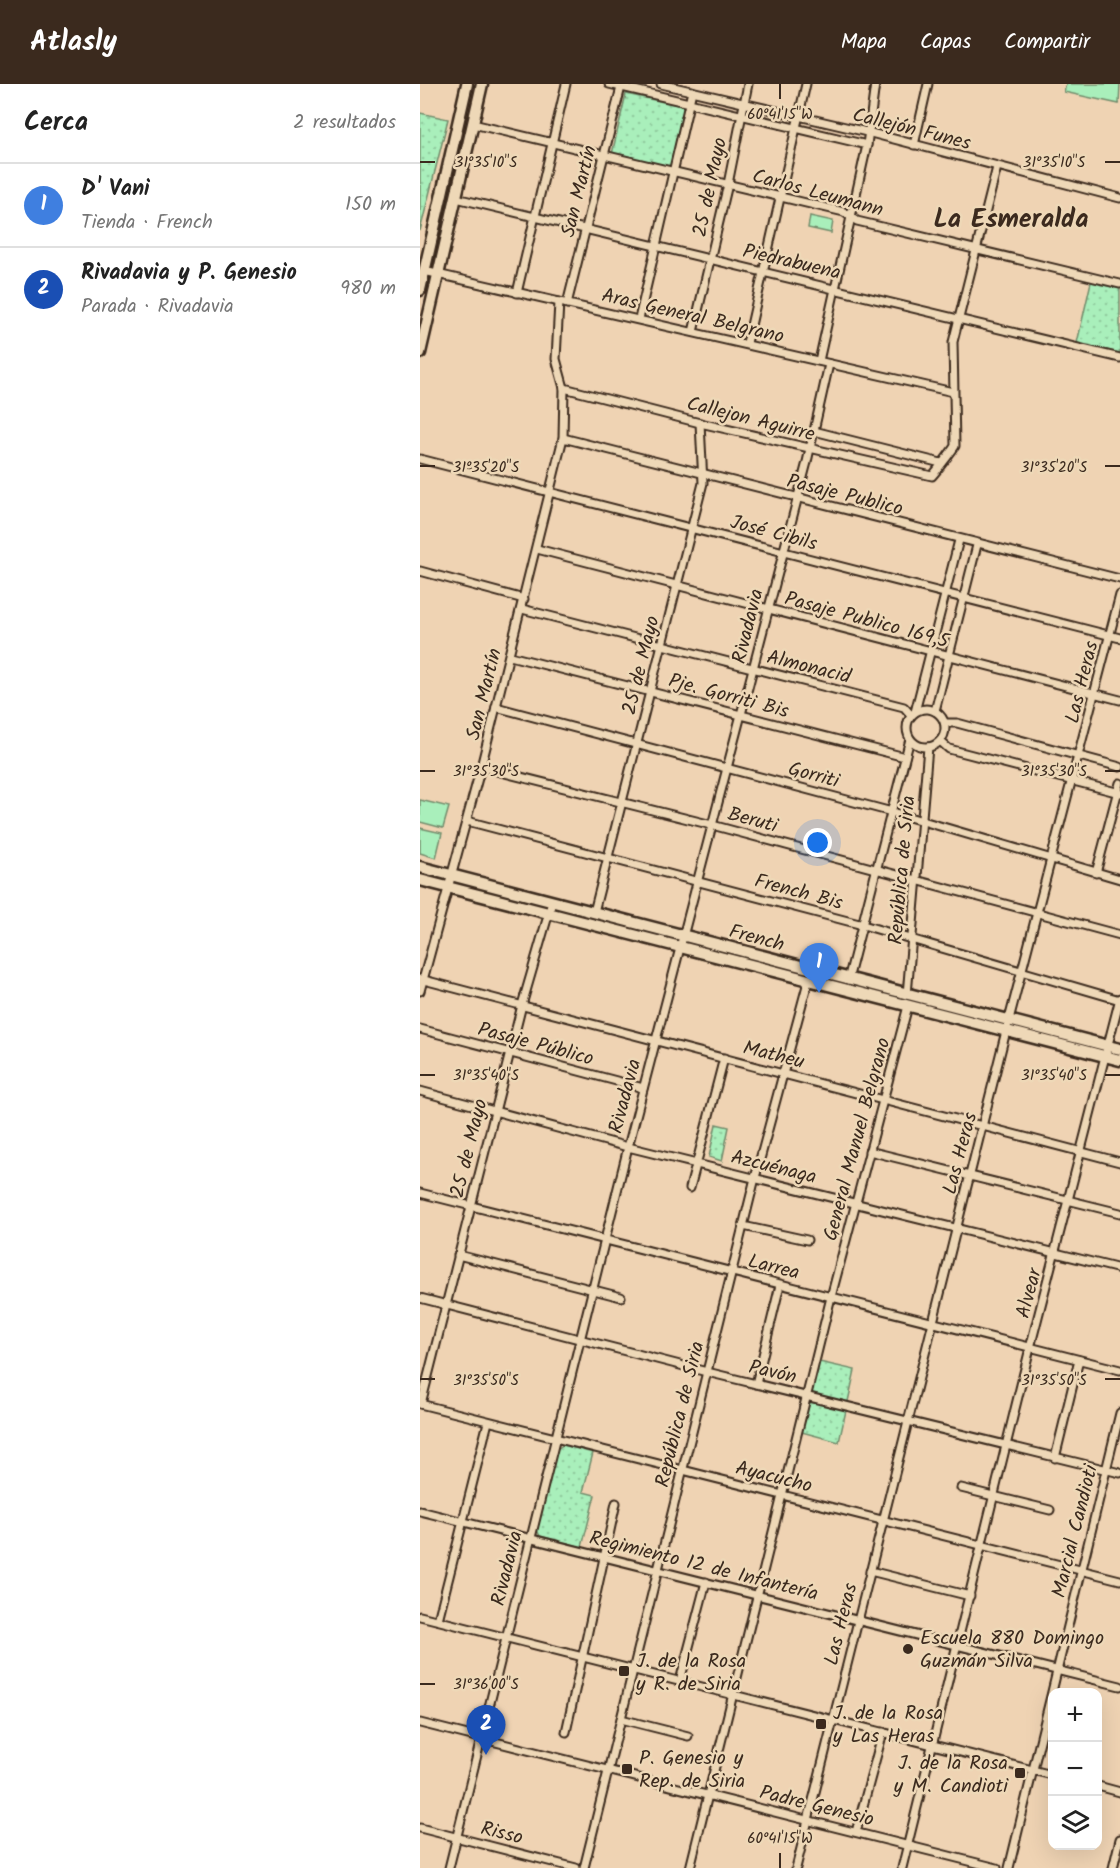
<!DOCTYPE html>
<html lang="es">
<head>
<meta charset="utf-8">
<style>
	body { margin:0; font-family:Kalam,sans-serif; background:#f6f6f6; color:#222 }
	.controls { position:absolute; right:18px; bottom:18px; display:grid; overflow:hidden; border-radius:12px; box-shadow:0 6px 24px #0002 }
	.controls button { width:54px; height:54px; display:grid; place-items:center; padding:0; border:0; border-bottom:2px solid #e0e0e0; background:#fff; color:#222; font:30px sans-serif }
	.you { position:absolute; left:398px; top:759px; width:21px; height:21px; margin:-15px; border:4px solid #fff; border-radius:50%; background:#1a73e8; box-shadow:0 0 0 9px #1a73e833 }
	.badge { display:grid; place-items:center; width:39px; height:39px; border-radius:50%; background:#3b2a1e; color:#fff; font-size:20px; font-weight:700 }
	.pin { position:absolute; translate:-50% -50px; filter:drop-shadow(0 2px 3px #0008) }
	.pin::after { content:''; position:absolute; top:32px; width:21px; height:18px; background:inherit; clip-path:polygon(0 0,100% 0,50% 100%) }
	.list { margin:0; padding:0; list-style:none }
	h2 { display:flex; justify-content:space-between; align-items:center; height:78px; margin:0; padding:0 24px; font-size:26px }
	h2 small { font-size:20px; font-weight:400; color:#767676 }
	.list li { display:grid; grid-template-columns:39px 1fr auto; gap:18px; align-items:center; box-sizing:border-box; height:84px; padding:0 24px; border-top:2px solid #e0e0e0 }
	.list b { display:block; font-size:22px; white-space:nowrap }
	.list p { margin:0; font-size:20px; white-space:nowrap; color:#767676 }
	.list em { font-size:20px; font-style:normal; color:#767676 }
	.icon { flex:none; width:33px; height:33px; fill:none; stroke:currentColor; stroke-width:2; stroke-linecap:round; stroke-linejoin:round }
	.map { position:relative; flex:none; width:700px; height:1784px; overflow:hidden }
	header { display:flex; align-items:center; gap:36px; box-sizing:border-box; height:84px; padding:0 30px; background:#3b2a1e; color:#fff }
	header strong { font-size:28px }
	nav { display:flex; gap:33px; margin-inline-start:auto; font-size:21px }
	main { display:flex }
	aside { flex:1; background:#fff }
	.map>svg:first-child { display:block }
</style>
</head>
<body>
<header>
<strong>Atlasly</strong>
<nav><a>Mapa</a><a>Capas</a><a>Compartir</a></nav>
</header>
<main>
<aside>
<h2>Cerca<small>2 resultados</small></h2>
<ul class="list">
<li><span class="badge" style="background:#3f7fe0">1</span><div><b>D' Vani</b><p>Tienda · French</p></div><em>150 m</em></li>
<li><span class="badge" style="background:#1a4fb4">2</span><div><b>Rivadavia y P. Genesio</b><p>Parada · Rivadavia</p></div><em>980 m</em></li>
</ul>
</aside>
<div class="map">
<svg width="700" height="1784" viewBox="0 0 700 1784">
	<defs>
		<pattern id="park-dots" width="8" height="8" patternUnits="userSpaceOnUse" patternTransform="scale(1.5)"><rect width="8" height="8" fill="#a9efbb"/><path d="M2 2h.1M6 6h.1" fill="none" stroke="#92cda0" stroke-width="1.8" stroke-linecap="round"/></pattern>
	</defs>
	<rect width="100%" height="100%" fill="#efd3b3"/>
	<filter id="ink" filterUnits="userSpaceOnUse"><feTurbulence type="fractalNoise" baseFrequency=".0167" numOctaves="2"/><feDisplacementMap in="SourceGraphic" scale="12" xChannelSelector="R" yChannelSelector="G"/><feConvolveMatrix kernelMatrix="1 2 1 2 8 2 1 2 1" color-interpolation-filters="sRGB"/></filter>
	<g filter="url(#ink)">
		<g fill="#a9efbb" stroke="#728c6c" stroke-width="1.5">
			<polygon points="646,0 700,0 699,20 644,8"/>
			<polygon points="390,132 413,137 411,149 388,144"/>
			<polygon points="0,716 29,723 23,744 0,738"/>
			<polygon points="0,744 22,749 16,774 0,769"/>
		</g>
		<g fill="url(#park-dots)" stroke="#728c6c" stroke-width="1.5">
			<polygon points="206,10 267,23 253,83 192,70"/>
			<polygon points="0,29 28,35 0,147"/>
			<polygon points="671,198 700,205 700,269 657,259"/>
			<polygon points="296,1040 309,1043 302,1077 289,1073"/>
			<polygon points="395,1277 435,1286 419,1358 378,1347"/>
			<polygon points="143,1361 173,1369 163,1408 175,1411 162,1463 120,1452 117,1446 137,1365"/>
		</g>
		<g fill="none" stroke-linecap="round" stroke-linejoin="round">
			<g stroke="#3b2a1e" stroke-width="11">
				<g id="street">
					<polyline points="189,0 447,61"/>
					<polyline points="241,0 447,48 700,114"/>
					<polyline points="53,40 424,128 437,137 700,200"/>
					<polyline points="494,61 508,0"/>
					<polyline points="36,114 700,274"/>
					<polyline points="4,187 533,308"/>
					<polyline points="97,209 146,0"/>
					<polyline points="147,220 201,3"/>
					<polyline points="219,235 272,7"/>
					<polyline points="273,248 308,100 328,0"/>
					<polyline points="327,259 386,0"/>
					<polyline points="399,277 447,61 455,0"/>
					<path d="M144,304l136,35 232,53c4,-4 19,-24 23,-30l-2,-104 44,-175"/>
					<polyline points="394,347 521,379"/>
					<polyline points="143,354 700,495"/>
					<polyline points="0,375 700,554"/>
					<polyline points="117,465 700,616"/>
					<polyline points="0,487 104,515"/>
					<polyline points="102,525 484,623 491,631"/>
					<polyline points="90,572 485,673"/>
					<polyline points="76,623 472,728 700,795"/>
					<circle cx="506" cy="644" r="19"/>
					<polyline points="515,627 557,461"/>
					<polyline points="495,628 539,456"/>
					<polyline points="525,639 537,639 700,683"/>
					<polyline points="520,657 529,665 700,709"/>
					<polyline points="61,683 292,741 700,851"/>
					<polyline points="47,737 443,841 700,916"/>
					<polyline points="676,789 700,699"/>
					<polyline points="174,828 283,399 280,339"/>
					<polyline points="0,895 700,1078"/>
					<polyline points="428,896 490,655"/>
					<polyline points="0,907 61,683 143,354 144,304 136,275 139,218"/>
					<polyline points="487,911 508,663"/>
					<polyline points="0,945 223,1004"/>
					<polyline points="0,1007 208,1063 700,1185"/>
					<polyline points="449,1067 700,1129"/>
					<polyline points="270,1104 304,974"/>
					<polyline points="0,1109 700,1286"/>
					<polyline points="323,1142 387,1156"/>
					<polyline points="38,1171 201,1213"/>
					<polyline points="0,1214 287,1288 700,1389"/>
					<polyline points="336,1300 360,1201"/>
					<polyline points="0,1320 700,1496"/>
					<polyline points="1,1320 102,921 132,818"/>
					<polyline points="635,1374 659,1276"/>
					<polyline points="541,1404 630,1426"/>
					<polyline points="0,1427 700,1602"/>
					<polyline points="450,1487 550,1512"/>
					<polyline points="0,1532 632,1691"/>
					<polyline points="18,1536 68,1338"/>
					<polyline points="260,1597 286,1498"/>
					<polyline points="201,1635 268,1652"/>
					<polyline points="0,1639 577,1784"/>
					<polyline points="146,1648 196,1419"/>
					<polyline points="678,1702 700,1708"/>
					<polyline points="0,1744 156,1784"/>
					<polyline points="436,1748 463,1648"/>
					<polyline points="29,1784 208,1063 387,378 409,280"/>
					<polyline points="164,1784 335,1094 389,894"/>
					<polyline points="270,1784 411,1213 488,922"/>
					<polyline points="376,1784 586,947 700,511"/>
					<polyline points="482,1784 610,1264 700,914"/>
					<polyline points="589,1784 700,1329"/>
					<polyline points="693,1784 700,1755"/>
				</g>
			</g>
			<g stroke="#3b2a1e" stroke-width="15">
				<g id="secondary">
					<polyline points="0,206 47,0"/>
					<polyline points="0,269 62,0"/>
					<polyline points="0,783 700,965"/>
					<polyline points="0,796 700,976"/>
				</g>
			</g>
			<use href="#street" stroke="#eed8b7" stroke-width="7"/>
			<use href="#secondary" stroke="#eed8b7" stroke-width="10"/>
		</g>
	</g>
	<path fill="none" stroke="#3b2a1e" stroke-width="2" d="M360,0v15M0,78h15M685,78h15M0,382h15M685,382h15M0,687h15M685,687h15M0,991h15M685,991h15M0,1295h15M685,1295h15M0,1600h15M360,1769v15"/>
	<g fill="#3b2a1e" stroke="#eed8b7" stroke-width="2">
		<circle cx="488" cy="1565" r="6"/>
		<rect x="198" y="1581" width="12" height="12" rx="3"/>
		<rect x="395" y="1634" width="12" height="12" rx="3"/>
		<rect x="201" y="1679" width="12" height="12" rx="3"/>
		<rect x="594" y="1683" width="12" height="12" rx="3"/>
	</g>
	<g text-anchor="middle" stroke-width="5" stroke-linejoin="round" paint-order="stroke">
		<g font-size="20" fill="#3b2a1e" stroke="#eed8b7">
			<text transform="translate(492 44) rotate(14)" y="7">Callejón Funes</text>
			<text transform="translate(289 103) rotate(-78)" y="7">25 de Mayo</text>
			<text transform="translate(158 107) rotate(-76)" y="7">San Martín</text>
			<text transform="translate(398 108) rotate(15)" y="7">Carlos Leumann</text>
			<text transform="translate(372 177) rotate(13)" y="7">Piedrabuena</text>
			<text transform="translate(273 231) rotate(13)" y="7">Aras General Belgrano</text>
			<text transform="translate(331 334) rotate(14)" y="7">Callejon Aguirre</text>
			<text transform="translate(425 410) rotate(14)" y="7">Pasaje Publico</text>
			<text transform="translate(354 448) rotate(15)" y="7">José Cibils</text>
			<text transform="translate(447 535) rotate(15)" y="7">Pasaje Publico 169,5</text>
			<text transform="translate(327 542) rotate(-76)" y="7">Rivadavia</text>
			<text transform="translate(220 581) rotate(-76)" y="7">25 de Mayo</text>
			<text transform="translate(389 582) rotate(14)" y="7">Almonacid</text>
			<text transform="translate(661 598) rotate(-76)" y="7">Las Heras</text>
			<text transform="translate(63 610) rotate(-76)" y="7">San Martín</text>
			<text transform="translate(309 611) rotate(15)" y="7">Pje. Gorriti Bis</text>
			<text transform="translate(394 690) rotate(15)" y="7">Gorriti</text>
			<text transform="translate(333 735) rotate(15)" y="7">Beruti</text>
			<text transform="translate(481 786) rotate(-85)" y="7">República de Siria</text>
			<text transform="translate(379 807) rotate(15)" y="7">French Bis</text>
			<text transform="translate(337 853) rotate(15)" y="7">French</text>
			<text transform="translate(116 959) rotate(15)" y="7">Pasaje Público</text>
			<text transform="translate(354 970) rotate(14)" y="7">Matheu</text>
			<text transform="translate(204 1012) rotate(-75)" y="7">Rivadavia</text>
			<text transform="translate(436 1055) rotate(-75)" y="7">General Manuel Belgrano</text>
			<text transform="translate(48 1064) rotate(-76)" y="7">25 de Mayo</text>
			<text transform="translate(539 1069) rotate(-75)" y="7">Las Heras</text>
			<text transform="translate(354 1082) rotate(14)" y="7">Azcuénaga</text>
			<text transform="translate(354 1182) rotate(14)" y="7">Larrea</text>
			<text transform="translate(608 1209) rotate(-75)" y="7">Alvear</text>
			<text transform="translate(353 1287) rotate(13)" y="7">Pavón</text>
			<text transform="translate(259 1330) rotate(-76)" y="7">República de Siria</text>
			<text transform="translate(354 1392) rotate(14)" y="7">Ayacucho</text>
			<text transform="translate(654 1447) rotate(-76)" y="7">Marcial Candioti</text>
			<text transform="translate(284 1481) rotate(14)" y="7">Regimiento 12 de Infantería</text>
			<text transform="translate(86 1484) rotate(-76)" y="7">Rivadavia</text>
			<text transform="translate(420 1540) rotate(-76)" y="7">Las Heras</text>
			<text transform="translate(397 1721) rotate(14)" y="7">Padre Genesio</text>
			<text transform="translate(82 1748) rotate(14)" y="7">Risso</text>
		</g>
		<g font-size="20" fill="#3b2a1e" stroke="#eed8b7" text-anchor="start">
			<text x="500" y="1560">Escuela 880 Domingo<tspan x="500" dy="23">Guzmán Silva</tspan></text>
			<text x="216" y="1583">J. de la Rosa<tspan x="216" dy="23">y R. de Siria</tspan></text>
			<text x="413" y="1635">J. de la Rosa<tspan x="413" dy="23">y Las Heras</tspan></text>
			<text x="219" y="1680">P. Genesio y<tspan x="219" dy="23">Rep. de Siria</tspan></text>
			<text x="588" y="1685" text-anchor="end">J. de la Rosa<tspan x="588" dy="23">y M. Candioti</tspan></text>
		</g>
		<g font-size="26" font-weight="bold" fill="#3b2a1e" stroke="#eed8b7">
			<text x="591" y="143">La Esmeralda</text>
		</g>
	</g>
	<g font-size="15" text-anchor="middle" fill="#3b2a1e" stroke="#eed8b7" stroke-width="5" stroke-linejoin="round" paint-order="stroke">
		<text x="360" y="35">60°41'15"W</text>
		<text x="66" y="83">31°35'10"S</text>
		<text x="634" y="83">31°35'10"S</text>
		<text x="66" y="388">31°35'20"S</text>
		<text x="634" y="388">31°35'20"S</text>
		<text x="66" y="692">31°35'30"S</text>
		<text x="634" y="692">31°35'30"S</text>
		<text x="66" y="996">31°35'40"S</text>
		<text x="634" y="996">31°35'40"S</text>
		<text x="66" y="1301">31°35'50"S</text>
		<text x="634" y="1301">31°35'50"S</text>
		<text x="66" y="1605">31°36'00"S</text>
		<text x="360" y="1759">60°41'15"W</text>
	</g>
</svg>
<div class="controls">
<button>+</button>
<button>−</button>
<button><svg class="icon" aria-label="layers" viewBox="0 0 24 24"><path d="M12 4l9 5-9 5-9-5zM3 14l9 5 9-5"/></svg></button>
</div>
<div class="you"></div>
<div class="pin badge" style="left:399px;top:909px;background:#3f7fe0">1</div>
<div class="pin badge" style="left:66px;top:1671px;background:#1a4fb4">2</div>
</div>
</main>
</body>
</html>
